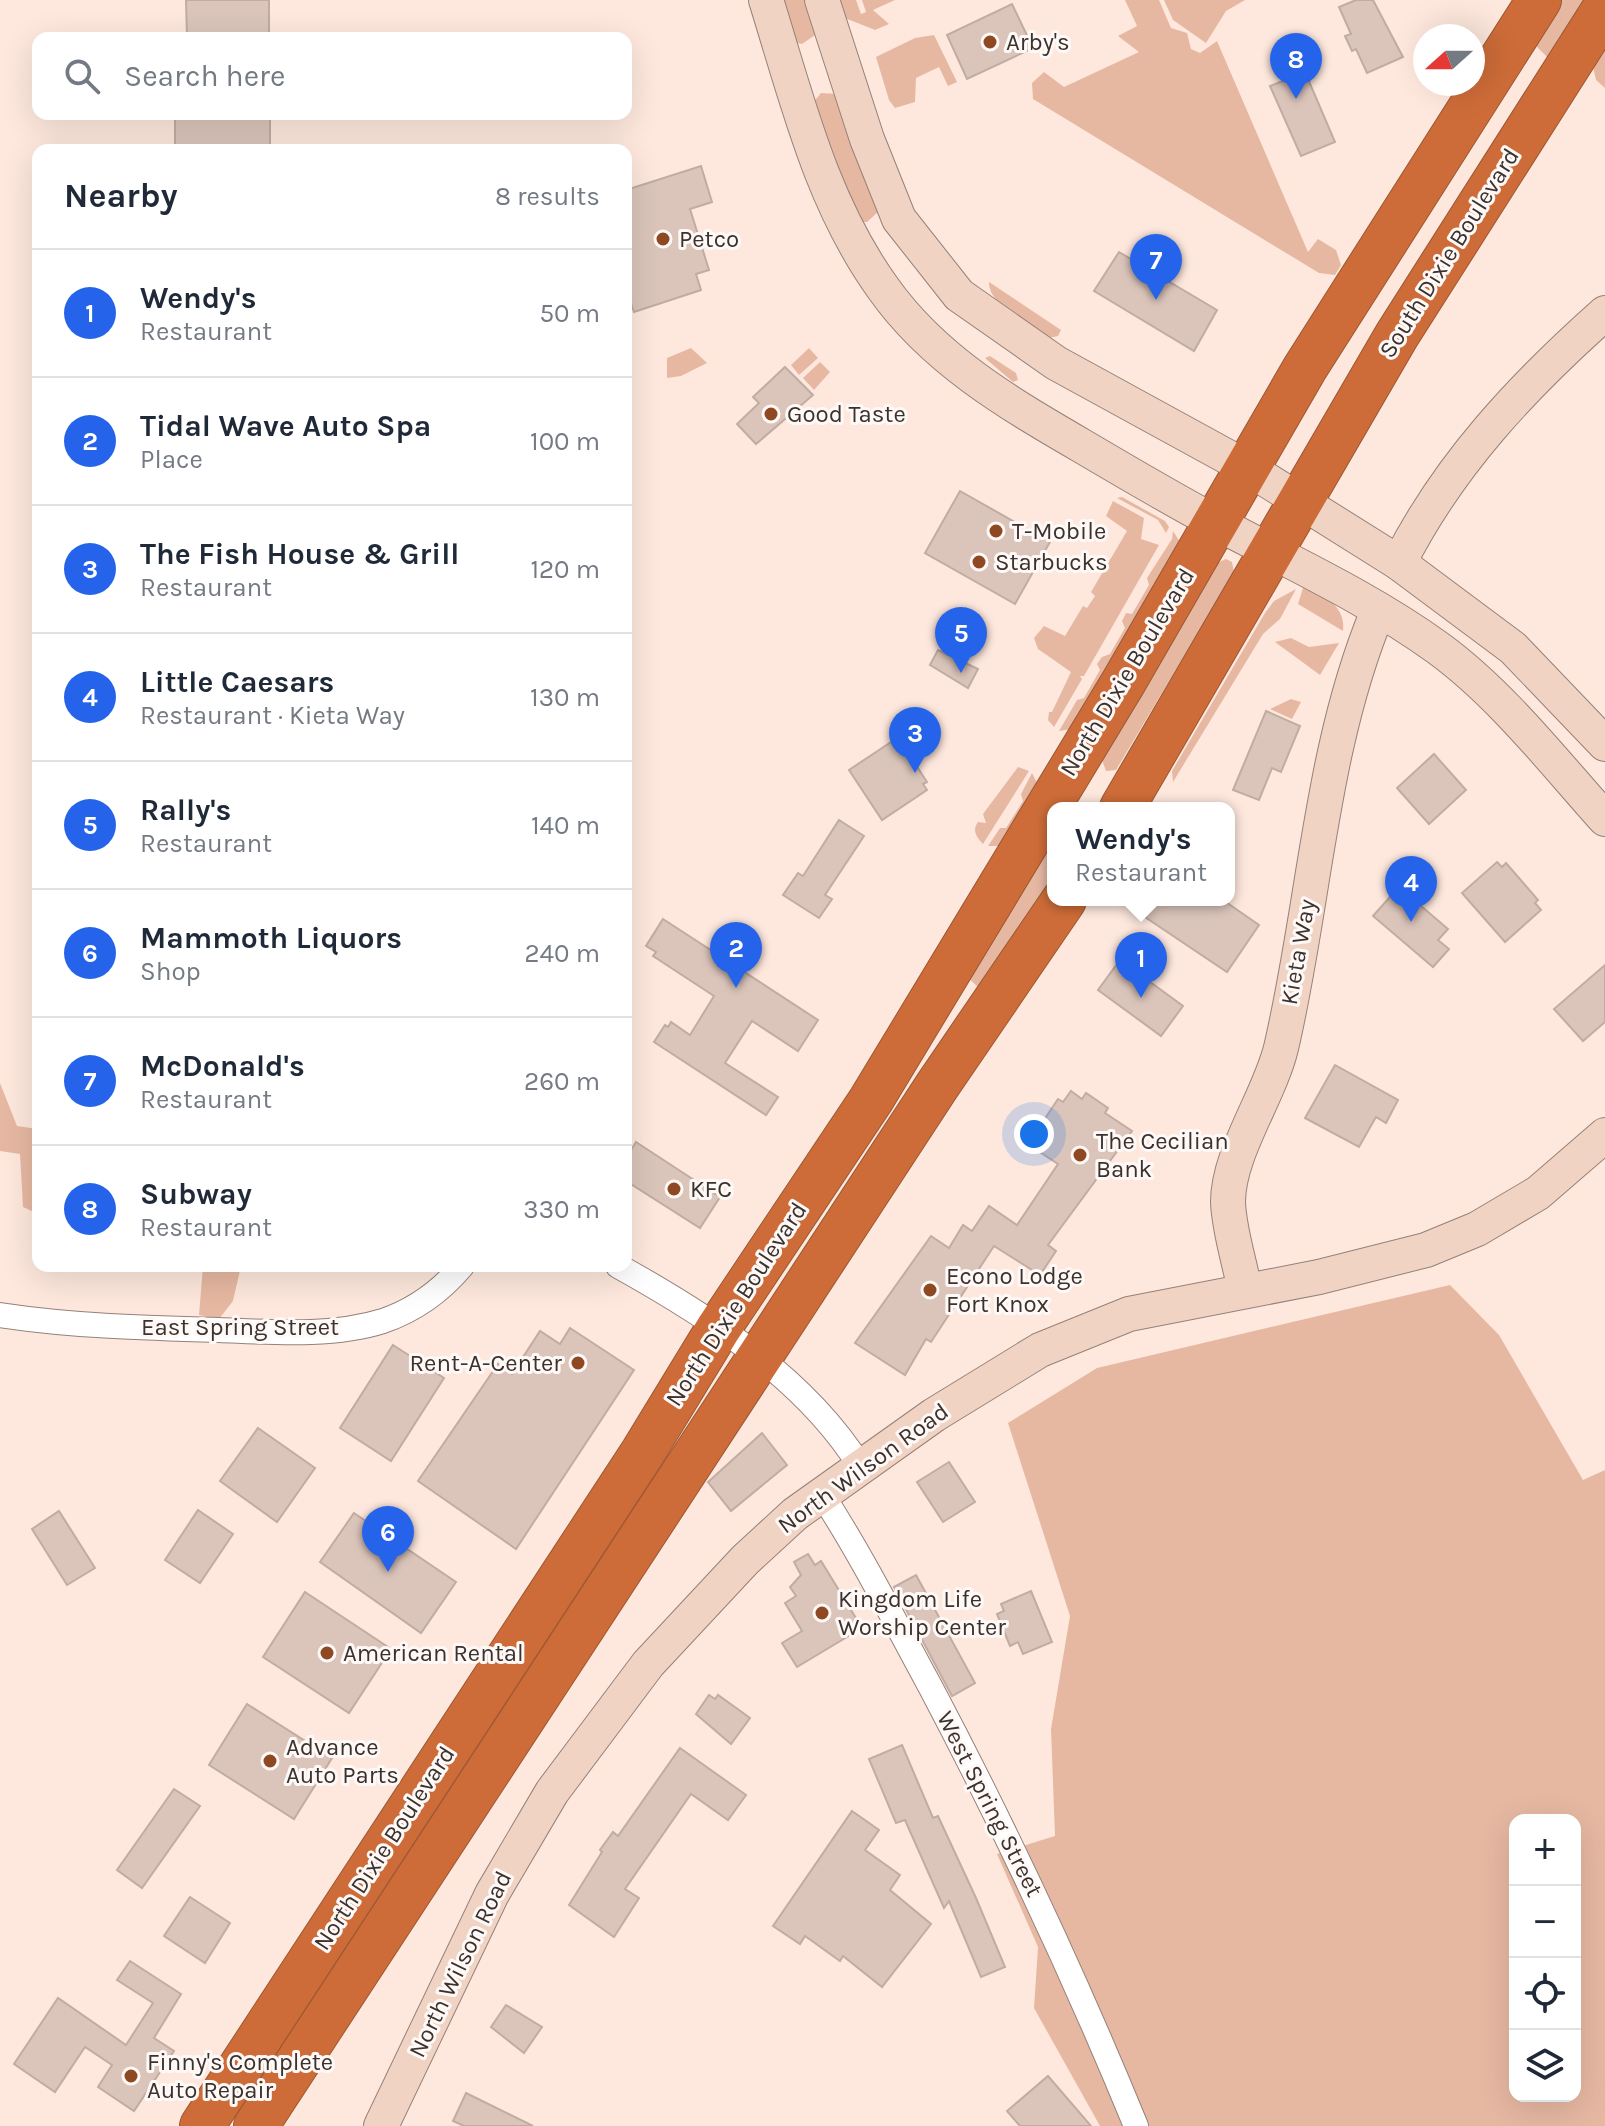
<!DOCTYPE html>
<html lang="en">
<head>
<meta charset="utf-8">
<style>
	body { margin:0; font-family:Karla,sans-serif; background:#f2f2f3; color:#1f2937 }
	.controls { position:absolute; right:24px; bottom:24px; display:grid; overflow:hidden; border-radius:16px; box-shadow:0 8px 32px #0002 }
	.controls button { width:72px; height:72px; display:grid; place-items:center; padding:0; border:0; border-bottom:2px solid #e0e1e3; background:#fff; color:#1f2937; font:40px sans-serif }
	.compass { position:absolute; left:1413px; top:24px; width:72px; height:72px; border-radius:50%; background:#fff; box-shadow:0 8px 32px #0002; rotate:249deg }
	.you { position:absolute; left:1034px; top:1134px; width:28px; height:28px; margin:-20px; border:6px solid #fff; border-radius:50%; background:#1a73e8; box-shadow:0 0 0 12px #1a73e833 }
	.badge { display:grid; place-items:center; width:52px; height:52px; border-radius:50%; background:#2563eb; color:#fff; font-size:26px; font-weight:700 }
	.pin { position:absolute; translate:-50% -66px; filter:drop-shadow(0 2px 4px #0008) }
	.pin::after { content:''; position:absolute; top:42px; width:28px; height:24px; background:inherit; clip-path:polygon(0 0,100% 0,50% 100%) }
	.popup { position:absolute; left:1047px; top:802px; width:188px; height:104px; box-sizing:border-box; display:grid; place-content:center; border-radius:16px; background:#fff; filter:drop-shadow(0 2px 6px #0005); font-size:26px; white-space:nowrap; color:#747a83 }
	.popup b { font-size:30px; color:#1f2937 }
	.popup::after { content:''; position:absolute; left:50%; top:100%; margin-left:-16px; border:16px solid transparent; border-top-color:#fff }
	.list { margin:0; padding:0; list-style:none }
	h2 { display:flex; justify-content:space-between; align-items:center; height:104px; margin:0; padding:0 32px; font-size:34px }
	h2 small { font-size:26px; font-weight:400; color:#747a83 }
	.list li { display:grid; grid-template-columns:52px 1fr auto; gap:24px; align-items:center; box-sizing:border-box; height:128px; padding:0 32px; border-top:2px solid #e0e1e3 }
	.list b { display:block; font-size:30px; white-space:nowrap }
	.list p { margin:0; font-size:26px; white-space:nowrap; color:#747a83 }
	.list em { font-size:26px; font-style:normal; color:#747a83 }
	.icon { flex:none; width:44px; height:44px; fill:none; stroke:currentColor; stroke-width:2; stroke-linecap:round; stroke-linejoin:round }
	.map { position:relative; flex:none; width:1605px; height:2126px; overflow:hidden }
	.search { position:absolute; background:#fff; box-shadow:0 8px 32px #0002; left:32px; top:32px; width:600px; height:88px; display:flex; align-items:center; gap:20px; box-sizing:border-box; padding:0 28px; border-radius:16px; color:#747a83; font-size:30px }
	.panel { position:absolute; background:#fff; box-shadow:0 8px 32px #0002; left:32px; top:144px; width:600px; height:1128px; border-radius:16px }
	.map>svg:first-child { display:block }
</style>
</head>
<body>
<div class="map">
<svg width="1605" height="2126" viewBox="0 0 1605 2126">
	<rect width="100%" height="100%" fill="#fee8dd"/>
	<g fill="#e6b8a2" fill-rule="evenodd">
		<polygon points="778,0 808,0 818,33 802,44 794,42"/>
		<polygon points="834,0 856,0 861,14 866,12 862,0 895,0 873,10 889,24 875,30 845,18"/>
		<polygon points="1125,0 1159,0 1171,28 1187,33 1191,49 1200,53 1217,41 1308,252 1318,239 1336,250 1341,265 1335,275 1319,273 1033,99 1032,83 1044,72 1064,87 1139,52 1118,36 1137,26"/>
		<polygon points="1164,0 1245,0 1226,11 1206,43 1173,20"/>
		<polygon points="1557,0 1592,0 1555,54 1547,57 1532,42"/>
		<polygon points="934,35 957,82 948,86 939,67 916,78 915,102 895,108 889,100 876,57 915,38"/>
		<polygon points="1605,49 1605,88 1596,80 1593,67"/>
		<polygon points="821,93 837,94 878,212 867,222 858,222 812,104"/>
		<path d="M989,282l72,48 -3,6 -10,2c-17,-12 -60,-33 -59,-56z"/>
		<polygon points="691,348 707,363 681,376 667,378 667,358"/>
		<polygon points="809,348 818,358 799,375 791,365"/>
		<polygon points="990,356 1016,373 1018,380 1013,382 985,358"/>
		<polygon points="820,362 830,372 814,390 803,378"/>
		<polygon points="1122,497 1165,521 1169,527 1166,533 1158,520 1117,498"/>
		<polygon points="1113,501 1144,518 1141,539 1159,545 1084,676 1080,676 1082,679 1054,727 1048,720 1049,712 1052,712 1071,672 1038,649 1034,638 1044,626 1065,636 1083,606 1087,608 1095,596 1091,592 1127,531 1106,516"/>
		<polygon points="1173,531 1180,542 1072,729 1059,731 1077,700 1084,698 1100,670 1097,664 1102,657 1110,654 1125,628 1122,621 1126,613 1132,614 1149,585 1147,578 1172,539"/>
		<polygon points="1226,559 1232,562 1234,572 1116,770 1106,771 1102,760 1217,563"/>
		<path d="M1303,588c21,5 43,19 40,43l-45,-27z"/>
		<polygon points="1296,589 1280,619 1263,634 1173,782 1172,771 1265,613 1274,601"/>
		<polygon points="1291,638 1309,647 1339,643 1320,675 1275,642"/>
		<polygon points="1291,699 1301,702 1292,719 1270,709"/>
		<path d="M1018,767l11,4 -46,73c-7,-7 -11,-14 -5,-22l8,1 -3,-9z"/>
		<polygon points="1032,773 1038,785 1000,846 988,846 1000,828 1006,828 1023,801 1021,794"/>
		<polygon points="1053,836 1053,891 978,987 965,975"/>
		<polygon points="0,1083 17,1126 38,1129 38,1214 23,1207 20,1154 0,1151"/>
		<polygon points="203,1266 241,1266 233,1301 219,1319 199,1315"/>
		<path d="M1450,1285l49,50 84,145 22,-10v656h-505l-66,-118 4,-61 -41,-93 58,-18 -4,-107 19,-113 -62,-193 89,-55zM1515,1820h60v276h-60z"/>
	</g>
	<g fill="#dbc5bb" stroke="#c1aca2" stroke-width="2">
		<polygon points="186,0 269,0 269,38 187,38"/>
		<polygon points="1356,0 1373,0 1403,57 1367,73 1356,49 1352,51 1345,36 1351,34 1339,7"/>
		<polygon points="1012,4 1033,48 967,79 947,35"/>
		<polygon points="1305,72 1335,142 1301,156 1270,86"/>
		<rect x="175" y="114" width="95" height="36"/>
		<polygon points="701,166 712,202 690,209 709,270 696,274 701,290 634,312 629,297 626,298 626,190"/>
		<polygon points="1119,252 1217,310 1194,351 1094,291"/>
		<polygon points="785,367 813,395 756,444 737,424 759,403 753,397"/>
		<polygon points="960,491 1050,542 1015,604 925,553"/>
		<polygon points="938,650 978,669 968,688 930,665"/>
		<polygon points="1266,711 1300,726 1281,772 1272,768 1259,800 1233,790"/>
		<polygon points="894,740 900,748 903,745 927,782 923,784 927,790 882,820 849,770"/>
		<polygon points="1434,754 1466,790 1429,824 1397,788"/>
		<polygon points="839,820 864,836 825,895 832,899 819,918 783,895 798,873 803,876"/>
		<polygon points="1497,862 1502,867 1506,863 1538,900 1535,903 1541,910 1505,942 1462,893"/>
		<polygon points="1399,887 1448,929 1438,940 1449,949 1433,967 1373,916"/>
		<polygon points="1144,900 1223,900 1259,925 1227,972 1136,911"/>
		<polygon points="663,919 818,1020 798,1051 752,1021 725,1063 778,1097 766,1115 654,1042 665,1025 668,1027 671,1022 690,1035 714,996 653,956 656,952 646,946"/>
		<polygon points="1120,960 1183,1006 1161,1036 1098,990"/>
		<polygon points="1605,965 1605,1022 1583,1041 1554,1009"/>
		<polygon points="1335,1065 1398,1100 1386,1123 1376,1117 1359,1147 1305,1118"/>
		<polygon points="1071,1091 1082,1099 1086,1093 1108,1108 1105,1113 1132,1131 1048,1245 1056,1251 1040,1275 994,1246 931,1342 926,1339 905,1375 855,1343 931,1236 949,1248 963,1225 972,1231 989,1206 1017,1225 1058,1164 1032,1147 1041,1135 1036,1132 1058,1099 1063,1102"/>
		<polygon points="636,1142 720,1197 700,1228 626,1181 626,1158"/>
		<polygon points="570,1328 634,1370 516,1549 418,1481 498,1364 512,1374 540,1331 560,1344"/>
		<polygon points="393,1345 444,1378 391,1461 340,1428"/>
		<polygon points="258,1428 315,1468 277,1522 220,1481"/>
		<polygon points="762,1433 787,1465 731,1511 708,1482"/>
		<polygon points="949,1462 975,1502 943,1522 917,1482"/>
		<polygon points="198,1510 233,1534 200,1583 165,1560"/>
		<polygon points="59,1511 95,1568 67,1585 32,1529"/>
		<polygon points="354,1513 456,1582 421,1633 320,1562"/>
		<polygon points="808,1554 815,1565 821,1561 862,1628 797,1667 782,1643 802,1631 785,1603 796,1596 790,1587 801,1575 794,1562"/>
		<polygon points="916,1575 975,1683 952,1696 894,1587"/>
		<polygon points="1031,1591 1052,1642 1023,1654 1018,1642 1010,1646 997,1614 1004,1611 1001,1604"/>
		<polygon points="305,1592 391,1649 349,1713 263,1657"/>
		<polygon points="709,1695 715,1699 718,1695 750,1718 731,1744 696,1714"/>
		<polygon points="247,1704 332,1758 294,1819 209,1765"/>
		<polygon points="902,1745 933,1818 938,1816 976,1898 1005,1967 981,1977 949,1901 944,1908 905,1820 896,1823 869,1759"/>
		<polygon points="680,1748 746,1795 728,1820 691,1794 625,1889 639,1898 614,1937 569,1905 602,1852 600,1850 613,1832 618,1836"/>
		<polygon points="174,1789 200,1806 142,1888 117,1870"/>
		<polygon points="852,1811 879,1830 865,1850 900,1875 890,1890 931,1924 882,1987 843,1956 840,1961 805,1936 800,1944 773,1926"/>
		<polygon points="190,1897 230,1923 205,1963 164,1936"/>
		<polygon points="130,1961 181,1994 154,2038 174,2051 134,2111 98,2087 112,2065 85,2047 55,2092 14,2064 58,1998 126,2045 153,2003 117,1980"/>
		<polygon points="506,2005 542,2027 524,2053 491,2027"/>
		<polygon points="1048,2076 1091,2126 1020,2126 1007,2111"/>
		<polygon points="466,2093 533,2126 464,2126 453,2121"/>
	</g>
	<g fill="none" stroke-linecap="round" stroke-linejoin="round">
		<g stroke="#958178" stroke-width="26">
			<g id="street">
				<path d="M618,1266c90,50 187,112 242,200"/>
				<path d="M0,1315c73,11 145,13 219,15 53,2 113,7 164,-9 32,-11 58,-30 79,-55"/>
				<path d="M821,1493c41,63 74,129 110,195 76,144 143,287 205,438"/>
			</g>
		</g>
		<g stroke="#958178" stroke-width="36">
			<g id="secondary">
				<path d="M766,0c31,99 55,202 117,288 50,71 125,115 199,158 44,26 88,52 133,76 75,40 154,76 223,126 63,46 115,113 167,171"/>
				<polyline points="822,0 867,139 899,219 959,295 1056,363 1246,467 1399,563 1513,648 1605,744"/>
				<path d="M1399,563c50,-99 124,-177 206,-250"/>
				<path d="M1245,1291c-5,-28 -16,-60 -17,-89 0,-49 41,-105 53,-154 34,-145 39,-298 97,-437"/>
				<polyline points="381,2126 492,1894 552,1792 648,1664 745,1560 795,1514 934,1415 1040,1350 1129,1314 1319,1277 1426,1250 1477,1229 1538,1193 1605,1135"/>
			</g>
		</g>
		<g stroke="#9a5834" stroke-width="46">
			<g id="highway">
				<polyline points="1122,808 1397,335 1605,8"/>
				<polyline points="202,2126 643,1452 718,1329 871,1100 1123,683 1305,368 1539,0"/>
				<polyline points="256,2126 937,1086 1064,900"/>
			</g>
		</g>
		<use href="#street" stroke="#fff" stroke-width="24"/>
		<use href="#secondary" stroke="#f0d3c3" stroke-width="34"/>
		<use href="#highway" stroke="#cd6c38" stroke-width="44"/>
	</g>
	<g fill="#8e4822" stroke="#fef9f7" stroke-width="3">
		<circle cx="990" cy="42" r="8"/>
		<circle cx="663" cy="239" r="8"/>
		<circle cx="771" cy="414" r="8"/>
		<circle cx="996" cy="531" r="8"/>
		<circle cx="979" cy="562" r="8"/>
		<circle cx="1080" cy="1155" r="8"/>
		<circle cx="674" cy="1189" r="8"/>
		<circle cx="930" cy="1290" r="8"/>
		<circle cx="578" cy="1363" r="8"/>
		<circle cx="822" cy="1613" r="8"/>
		<circle cx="327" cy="1653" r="8"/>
		<circle cx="270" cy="1761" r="8"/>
		<circle cx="131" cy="2076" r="8"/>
	</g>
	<g text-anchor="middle" stroke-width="6" stroke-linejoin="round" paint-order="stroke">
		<g font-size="24" fill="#3b322e" stroke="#fef9f7" text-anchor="start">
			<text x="1006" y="50">Arby's</text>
			<text x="679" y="247">Petco</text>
			<text x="787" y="422">Good Taste</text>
			<text x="1012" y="539">T-Mobile</text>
			<text x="995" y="570">Starbucks</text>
			<text x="1096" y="1149">The Cecilian<tspan x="1096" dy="28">Bank</tspan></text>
			<text x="690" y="1197">KFC</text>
			<text x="946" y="1284">Econo Lodge<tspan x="946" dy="28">Fort Knox</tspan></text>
			<text x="562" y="1371" text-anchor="end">Rent-A-Center</text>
			<text x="838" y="1607">Kingdom Life<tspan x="838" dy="28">Worship Center</tspan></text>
			<text x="343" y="1661">American Rental</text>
			<text x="286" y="1755">Advance<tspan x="286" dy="28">Auto Parts</tspan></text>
			<text x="147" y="2070">Finny's Complete<tspan x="147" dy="28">Auto Repair</tspan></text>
		</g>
		<g font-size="24" fill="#3b322e" stroke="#fef9f7">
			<text transform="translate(1449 253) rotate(-58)" y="8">South Dixie Boulevard</text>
			<text transform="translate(1127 672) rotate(-59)" y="8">North Dixie Boulevard</text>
			<text transform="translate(1298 952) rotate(-80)" y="8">Kieta Way</text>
			<text transform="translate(736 1304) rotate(-57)" y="8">North Dixie Boulevard</text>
			<text x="240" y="1335">East Spring Street</text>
			<text transform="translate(863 1468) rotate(-36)" y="8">North Wilson Road</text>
			<text transform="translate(990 1804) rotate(63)" y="8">West Spring Street</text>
			<text transform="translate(384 1848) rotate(-57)" y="8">North Dixie Boulevard</text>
			<text transform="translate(460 1964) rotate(-64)" y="8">North Wilson Road</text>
		</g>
	</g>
</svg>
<div class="controls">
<button>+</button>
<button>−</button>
<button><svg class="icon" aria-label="locate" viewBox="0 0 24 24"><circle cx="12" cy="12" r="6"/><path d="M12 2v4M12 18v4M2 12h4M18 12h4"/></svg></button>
<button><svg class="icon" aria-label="layers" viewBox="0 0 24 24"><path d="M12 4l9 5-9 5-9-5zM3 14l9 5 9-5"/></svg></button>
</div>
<svg class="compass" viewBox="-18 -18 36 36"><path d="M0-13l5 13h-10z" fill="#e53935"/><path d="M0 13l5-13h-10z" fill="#747a83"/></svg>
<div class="you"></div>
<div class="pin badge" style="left:1141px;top:998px">1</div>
<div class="popup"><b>Wendy's</b>Restaurant</div>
<div class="pin badge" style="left:736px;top:988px">2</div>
<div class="pin badge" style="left:915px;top:773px">3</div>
<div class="pin badge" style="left:1411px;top:922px">4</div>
<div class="pin badge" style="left:961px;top:673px">5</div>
<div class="pin badge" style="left:388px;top:1572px">6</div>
<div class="pin badge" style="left:1156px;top:300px">7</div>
<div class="pin badge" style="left:1296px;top:99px">8</div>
<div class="search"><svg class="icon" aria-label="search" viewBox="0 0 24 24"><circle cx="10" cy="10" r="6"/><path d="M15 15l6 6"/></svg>Search here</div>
<section class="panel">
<h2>Nearby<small>8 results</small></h2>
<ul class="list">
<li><span class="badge">1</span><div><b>Wendy's</b><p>Restaurant</p></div><em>50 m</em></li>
<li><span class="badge">2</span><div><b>Tidal Wave Auto Spa</b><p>Place</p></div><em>100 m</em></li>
<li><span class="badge">3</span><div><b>The Fish House &amp; Grill</b><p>Restaurant</p></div><em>120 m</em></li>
<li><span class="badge">4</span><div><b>Little Caesars</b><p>Restaurant · Kieta Way</p></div><em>130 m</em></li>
<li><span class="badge">5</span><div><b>Rally's</b><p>Restaurant</p></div><em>140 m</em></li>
<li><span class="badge">6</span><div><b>Mammoth Liquors</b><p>Shop</p></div><em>240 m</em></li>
<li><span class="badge">7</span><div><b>McDonald's</b><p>Restaurant</p></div><em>260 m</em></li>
<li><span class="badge">8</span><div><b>Subway</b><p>Restaurant</p></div><em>330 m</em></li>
</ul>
</section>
</div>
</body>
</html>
